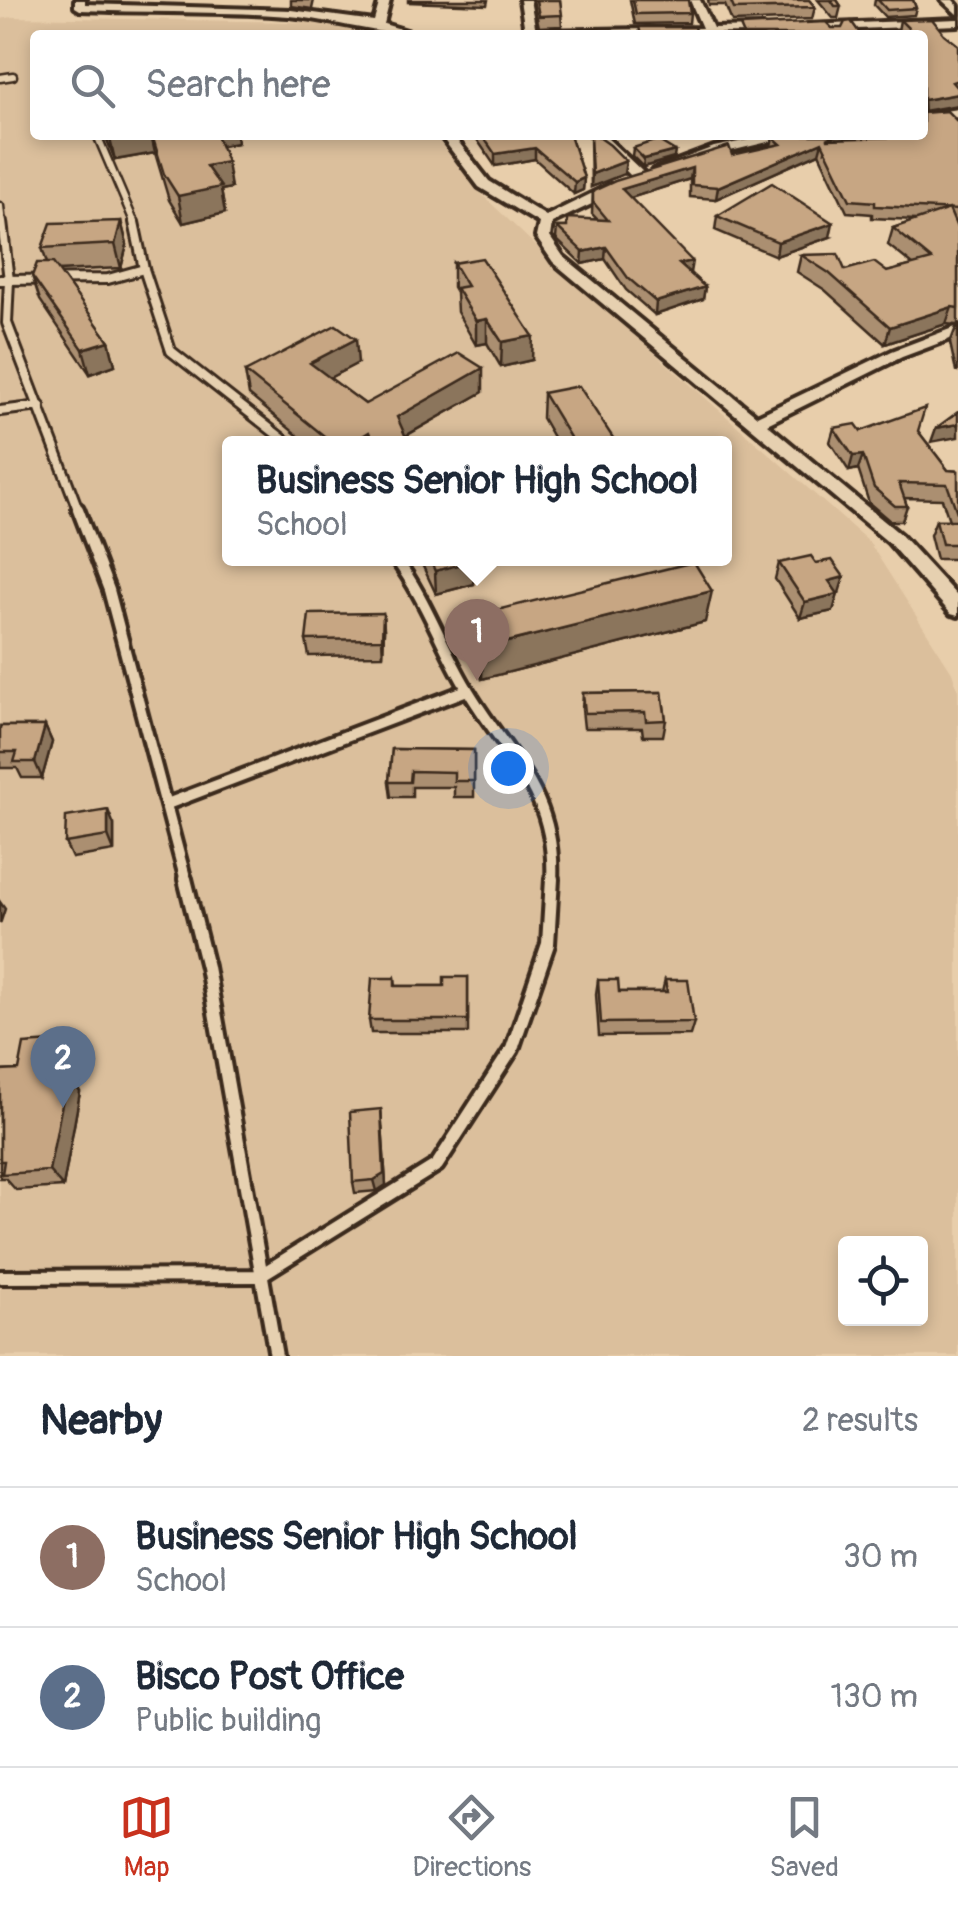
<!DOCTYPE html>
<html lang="en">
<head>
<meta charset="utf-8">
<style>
	body { margin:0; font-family:Pangolin,sans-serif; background:#f2f2f3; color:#1f2937 }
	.controls { position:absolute; right:30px; bottom:30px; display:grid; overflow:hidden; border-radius:10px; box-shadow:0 5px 15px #0003 }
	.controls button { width:90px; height:90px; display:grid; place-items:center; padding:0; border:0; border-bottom:2px solid #e0e1e3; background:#fff; color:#1f2937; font:50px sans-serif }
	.you { position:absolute; left:508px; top:768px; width:35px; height:35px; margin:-25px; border:8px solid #fff; border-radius:50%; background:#1a73e8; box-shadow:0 0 0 15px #1a73e833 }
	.badge { display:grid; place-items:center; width:65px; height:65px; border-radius:50%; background:#c8321e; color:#fff; font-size:32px; font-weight:700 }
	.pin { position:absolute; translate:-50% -82px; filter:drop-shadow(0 2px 5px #0008) }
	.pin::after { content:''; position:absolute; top:52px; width:35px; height:30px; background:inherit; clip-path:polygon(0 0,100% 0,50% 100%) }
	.popup { position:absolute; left:222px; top:436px; width:510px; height:130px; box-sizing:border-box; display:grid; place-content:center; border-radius:10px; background:#fff; filter:drop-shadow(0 2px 8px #0005); font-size:32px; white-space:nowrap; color:#747a83 }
	.popup b { font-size:38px; color:#1f2937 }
	.popup::after { content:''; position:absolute; left:50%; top:100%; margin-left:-20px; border:20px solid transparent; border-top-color:#fff }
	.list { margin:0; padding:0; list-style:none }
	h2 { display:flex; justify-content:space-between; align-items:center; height:130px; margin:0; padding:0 40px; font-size:42px }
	h2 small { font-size:32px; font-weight:400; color:#747a83 }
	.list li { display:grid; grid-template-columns:65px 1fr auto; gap:30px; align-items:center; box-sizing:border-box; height:140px; padding:0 40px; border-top:2px solid #e0e1e3 }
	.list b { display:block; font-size:38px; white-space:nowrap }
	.list p { margin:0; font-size:32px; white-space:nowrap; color:#747a83 }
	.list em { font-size:32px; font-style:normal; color:#747a83 }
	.icon { flex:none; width:55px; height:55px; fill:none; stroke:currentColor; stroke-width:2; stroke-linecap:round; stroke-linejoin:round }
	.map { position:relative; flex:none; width:958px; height:1356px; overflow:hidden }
	.search { position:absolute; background:#fff; box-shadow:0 5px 15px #0003; left:30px; right:30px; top:30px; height:110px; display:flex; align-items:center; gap:25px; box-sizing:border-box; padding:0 35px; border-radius:10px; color:#747a83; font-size:38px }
	.sheet { height:410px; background:#fff }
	nav { display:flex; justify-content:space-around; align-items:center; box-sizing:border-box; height:140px; border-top:2px solid #e0e1e3; background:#fff; font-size:28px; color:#747a83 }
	nav a { display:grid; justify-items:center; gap:5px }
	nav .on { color:#c8321e }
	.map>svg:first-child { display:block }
</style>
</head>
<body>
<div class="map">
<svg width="958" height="1356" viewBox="0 0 958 1356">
	<rect width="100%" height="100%" fill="#e8ceab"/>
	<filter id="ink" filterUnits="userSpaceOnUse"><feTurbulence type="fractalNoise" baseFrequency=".01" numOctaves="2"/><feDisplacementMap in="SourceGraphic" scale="20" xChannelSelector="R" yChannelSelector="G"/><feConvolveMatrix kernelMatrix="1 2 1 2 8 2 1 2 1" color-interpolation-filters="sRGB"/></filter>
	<g filter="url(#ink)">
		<path fill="#dbbf9c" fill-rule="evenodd" d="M13,17l336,6 9,12h-323v100h399l41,53 100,95 294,259 83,130 6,18v666h-958v-1337zM230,443h494v115h-494zM846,1244h74v74h-74z"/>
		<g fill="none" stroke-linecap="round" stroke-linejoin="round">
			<g stroke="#3b2a1e" stroke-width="11">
				<g id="lane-far3">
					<polyline points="0,78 13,76"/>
					<polyline points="97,135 135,224"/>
					<polyline points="0,206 2,224"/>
				</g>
			</g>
			<g stroke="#3b2a1e" stroke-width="14">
				<g id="lane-far2">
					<polyline points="2,222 9,280 7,323 79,512"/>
					<polyline points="134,222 144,269 171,351 288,443"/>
					<polyline points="0,280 108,279 144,269"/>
					<polyline points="0,411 40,406"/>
				</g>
			</g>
			<g stroke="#3b2a1e" stroke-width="18">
				<g id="lane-far1">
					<polyline points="78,509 109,590 186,881"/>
					<path d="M395,558c30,39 46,87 71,129 40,69 91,104 86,194"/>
					<polyline points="167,804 467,690"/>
				</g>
			</g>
			<g stroke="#3b2a1e" stroke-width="20">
				<g id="lane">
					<polyline points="185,879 207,967 276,1356"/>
					<polyline points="0,1277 259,1276 437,1165 512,1049 548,944 552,879"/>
				</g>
			</g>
			<g stroke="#3b2a1e" stroke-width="8">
				<g id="street">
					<path d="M75,0h10v4l206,6 83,11 6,-21h10l-6,24 36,11c-42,0 -87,-15 -131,-19 -69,-5 -139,-3 -209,-6l-5,-3z"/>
					<polygon points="520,0 530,0 536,31 702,28 690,0 700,0 713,28 763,27 769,30 763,33 499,35 505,32 525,31"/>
					<polygon points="942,0 953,0 958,6 958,15"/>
					<polygon points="958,19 958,25 807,31 801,28 807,25"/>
					<polygon points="958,109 958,117 923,122 923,114"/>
					<polygon points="440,135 453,135 489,181 546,216 609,185 619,185 619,191 552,223 550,237 563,256 757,416 892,351 958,326 958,336 902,357 767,424 901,535 958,597 958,616 951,614 889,543 553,262 536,237 539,223 479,187"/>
					<polygon points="591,135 604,135 645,174 645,180 635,180"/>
					<polygon points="773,135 797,135 722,153 660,174 653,170 714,147"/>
				</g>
			</g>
			<use href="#lane-far3" stroke="#e6d0b0" stroke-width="6"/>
			<use href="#lane-far2" stroke="#e6d0b0" stroke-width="8"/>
			<use href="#lane-far1" stroke="#e6d0b0" stroke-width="10"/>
			<use href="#lane" stroke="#e6d0b0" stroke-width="12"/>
			<use href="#street" fill="#e6d0b0" fill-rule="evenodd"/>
		</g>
		<g fill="#ab8f71" stroke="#3b2a1e" stroke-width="2.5">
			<polygon points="291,0 314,0 312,9 291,6"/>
			<polygon points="408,0 488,0 487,5 408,2"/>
			<polygon points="533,0 560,0 562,26 539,27"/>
			<polygon points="630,0 688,0 690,13 689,23 635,24"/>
			<polygon points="708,0 809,0 815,7 812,19 732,22 725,5 709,5"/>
			<polygon points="818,0 837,0 841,6 838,18 833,18"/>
			<polygon points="875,0 913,0 916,8 914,15 885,17 874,5"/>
			<polygon points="900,20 944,34 958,45 958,105 924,111 924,113 958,122 958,223 955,222 958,230 958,371 956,371 950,343 957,325 946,324 885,344 825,290 797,272 801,255 845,270 887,272 913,265 888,245 893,228 916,220 872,218 872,214 847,212 819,153 716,199 690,197 690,179 630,198 690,273 705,287 703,299 655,315 626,290 605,259 582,264 556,239 557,227 567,227 597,219 592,214 593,191 771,146 773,137 778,135 852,135 851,138 881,138 881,135 923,135 901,35 898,31"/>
			<polygon points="105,135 236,135 237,143 221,146 231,188 221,190 225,213 183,223 169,200 155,153 115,160"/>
			<polygon points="460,135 570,135 584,178 583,190 574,194 535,159 495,166 474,135 462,137"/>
			<polygon points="590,135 626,161 624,174 591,187"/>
			<polygon points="633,148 674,158 643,167 632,156"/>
			<polygon points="717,216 830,237 776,256 715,230"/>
			<polygon points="121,221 127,245 121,268 58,271 109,341 115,365 90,374 40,300 32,276 47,263 42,248"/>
			<polygon points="453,263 532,360 501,367 487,343 476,345 457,312 456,292 453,287"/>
			<polygon points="358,363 329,378 365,404 483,392 406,436 409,444 308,444 249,395 245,372"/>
			<polygon points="543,393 617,444 557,444 542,418"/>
			<polygon points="834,428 861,431 918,431 948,470 958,471 958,559 936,559 930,535 936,520 949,520 942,499 904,498 907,506 902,521 890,521 869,503 858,469 849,471 830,442"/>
			<polygon points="419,558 483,558 473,561 474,584 436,594"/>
			<polygon points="779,563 839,593 838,594 833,611 800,618 775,579"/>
			<polygon points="383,613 384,630 383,655 309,656 306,640"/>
			<polygon points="468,617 705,622 482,679 469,648"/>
			<polygon points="662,692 666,720 663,736 643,736 642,728 584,728 582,709 583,693"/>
			<polygon points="0,726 45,726 52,742 42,778 22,778 17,768 0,768"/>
			<polygon points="392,749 474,750 474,797 454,797 454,787 412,787 412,797 391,797 389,782"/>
			<polygon points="114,825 114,851 72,858 65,843"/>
			<polygon points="468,977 468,1033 371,1033 369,1020 395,978 396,986 444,986"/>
			<polygon points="598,980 619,992 662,992 665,980 694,1022 690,1035 599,1036 596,994"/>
			<polygon points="78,1060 74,1082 80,1092 63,1187 16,1190 5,1178 0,1178 0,1071 19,1070"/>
			<polygon points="381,1109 386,1185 377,1191 355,1193 353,1182"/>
		</g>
		<g fill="#8b745c" stroke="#3b2a1e" stroke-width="2.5">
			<polygon points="958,94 958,105 923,111 923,100"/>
			<polygon points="109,135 151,135 155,153 115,160"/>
			<polygon points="213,135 236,135 237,143 215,147"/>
			<polygon points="837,135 852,135 851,139 825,151 827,139"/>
			<polygon points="822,142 819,153 716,199 718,187"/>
			<polygon points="535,148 535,159 495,166 495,154"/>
			<polygon points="675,151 674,158 643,167 644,159"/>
			<polygon points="626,161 624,174 591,187 592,174"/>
			<polygon points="227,162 231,188 221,190 225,213 183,223 178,196 206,166"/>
			<polygon points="692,168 690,179 621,201 622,189"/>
			<polygon points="584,178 583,190 574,194 575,182"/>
			<polygon points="121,221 127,245 121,268 115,244"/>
			<polygon points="833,223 830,237 776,256 778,242"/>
			<polygon points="606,247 605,259 582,264 583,252"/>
			<polygon points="692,261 690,273 679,264"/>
			<polygon points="705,287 703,299 655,315 656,302"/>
			<polygon points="952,307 946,324 885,344 890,327"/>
			<polygon points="487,319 487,343 476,345 476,321"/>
			<polygon points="533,336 532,360 501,367 502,342"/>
			<polygon points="356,339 358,363 312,387 310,363"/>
			<polygon points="109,341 115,365 90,374 83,349"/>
			<polygon points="483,368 483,392 398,440 397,417"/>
			<polygon points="958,424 958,437 931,442 936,428"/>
			<polygon points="369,432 370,444 349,444"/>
			<polygon points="863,455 858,469 849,471 853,456"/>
			<polygon points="463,558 483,558 473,561 474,584 436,594 435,571"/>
			<polygon points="844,577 839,593 823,597 829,581"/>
			<polygon points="712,591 705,622 482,679 483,648"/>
			<polygon points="838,594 833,611 800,618 805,602"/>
			<polygon points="383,613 384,630 383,655 382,639"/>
			<polygon points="45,726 52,742 42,778 35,762"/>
			<polygon points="108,810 114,825 114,851 108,836"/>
			<polygon points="0,902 5,909 0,924"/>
			<polygon points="66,1041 78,1060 74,1082 80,1092 63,1187 49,1171 60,1074"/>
			<polygon points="381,1109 386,1185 377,1191 374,1180"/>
		</g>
		<g fill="#c7a683" stroke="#3b2a1e" stroke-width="2.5">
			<polygon points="536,0 560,0 562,15 539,16"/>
			<polygon points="633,0 688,0 690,13 636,14"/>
			<polygon points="730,0 809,0 815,7 734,9"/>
			<polygon points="831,0 837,0 841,6 835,6"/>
			<polygon points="878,0 913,0 916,8 887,10"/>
			<polygon points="932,19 944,34 958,45 958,80 952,82 958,89 958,94 923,100 924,113 947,111 958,122 958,210 875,206 875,202 850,200 822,142 718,187 692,185 692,168 622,189 692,261 679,264 705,287 656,302 628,278 606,247 583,252 557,227 567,227 567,218 608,220 593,202 593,191 615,181 729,146 732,155 781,144 773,137 778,135 837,135 827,139 892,137 889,135 923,135 923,35 901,35 913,33 900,20"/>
			<polygon points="851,21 861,35 744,35 740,26 826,22 832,28 842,28 845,22"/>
			<polygon points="639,27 694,27 696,35 641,35"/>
			<rect x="528" y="33" width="56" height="2"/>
			<polygon points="152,135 216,135 227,162 206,166 221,187 178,196 164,174"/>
			<polygon points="482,135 570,135 584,178 575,182 535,148 495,154"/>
			<polygon points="590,135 596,135 610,145 626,161 592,174"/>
			<polygon points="657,140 675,151 644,159 633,148"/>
			<polygon points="772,183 833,223 778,242 717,216"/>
			<polygon points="949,209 958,230 958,308 952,307 890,327 829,273 801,255 838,254 845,270 874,262 887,272 932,260 893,228"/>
			<polygon points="121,221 115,244 42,248 51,223"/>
			<polygon points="482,258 533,336 502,342 487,319 476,321 456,288 467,286 453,263"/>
			<polygon points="37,263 53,263 109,341 83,349 32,276"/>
			<polygon points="336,325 356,339 310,363 365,404 459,353 483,368 397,417 409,444 374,444 369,432 349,444 334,444 245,372"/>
			<polygon points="579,386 617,444 574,444 543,393"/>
			<polygon points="925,408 918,431 948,470 958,471 958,515 947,484 899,483 907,506 895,506 874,488 863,455 853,456 834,428 856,424 861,431"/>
			<polygon points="958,412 958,424 936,428"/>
			<polygon points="936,520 958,520 958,544 942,544"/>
			<polygon points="811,556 816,563 832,560 844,577 829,581 838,594 805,602 779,563"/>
			<polygon points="429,558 472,558 473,561 435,571"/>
			<polygon points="694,562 712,591 483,648 468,617"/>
			<polygon points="383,613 382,639 306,640 309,614"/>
			<polygon points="662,692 666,720 646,721 645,712 585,713 583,693"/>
			<polygon points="0,726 45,726 35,762 14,762 17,752 0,752"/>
			<polygon points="392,749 474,750 474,781 454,781 454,772 411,771 410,782 389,782"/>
			<polygon points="108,810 108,836 65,843 66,817"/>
			<polygon points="444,977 468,977 468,1020 369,1020 372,978 395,978 395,986 444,986"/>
			<polygon points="598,980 618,980 619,992 667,992 665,980 688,980 694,1022 601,1023"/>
			<polygon points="66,1041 60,1074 68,1073 49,1171 2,1174 4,1161 0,1161 0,1071 19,1070 24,1044"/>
			<polygon points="381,1109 384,1174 374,1180 353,1182 350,1112"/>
		</g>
	</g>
</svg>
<div class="controls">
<button><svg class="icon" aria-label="locate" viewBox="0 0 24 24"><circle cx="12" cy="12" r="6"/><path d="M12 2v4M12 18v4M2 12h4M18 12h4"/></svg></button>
</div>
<div class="you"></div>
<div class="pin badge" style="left:477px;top:681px;background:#8d6e63">1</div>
<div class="popup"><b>Business Senior High School</b>School</div>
<div class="pin badge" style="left:63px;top:1108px;background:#5c6f8a">2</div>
<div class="search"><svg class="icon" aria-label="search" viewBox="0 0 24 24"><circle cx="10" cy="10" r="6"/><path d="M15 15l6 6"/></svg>Search here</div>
</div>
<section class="sheet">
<h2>Nearby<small>2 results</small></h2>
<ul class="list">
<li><span class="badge" style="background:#8d6e63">1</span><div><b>Business Senior High School</b><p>School</p></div><em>30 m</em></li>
<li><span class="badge" style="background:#5c6f8a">2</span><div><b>Bisco Post Office</b><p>Public building</p></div><em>130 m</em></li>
</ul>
</section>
<nav>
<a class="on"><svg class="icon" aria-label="map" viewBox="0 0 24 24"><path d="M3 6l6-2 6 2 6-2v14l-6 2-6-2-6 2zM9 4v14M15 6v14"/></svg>Map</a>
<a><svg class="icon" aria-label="directions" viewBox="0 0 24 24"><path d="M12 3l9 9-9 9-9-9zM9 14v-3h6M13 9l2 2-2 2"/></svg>Directions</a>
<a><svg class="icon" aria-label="saved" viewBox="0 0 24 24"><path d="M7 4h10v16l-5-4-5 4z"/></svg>Saved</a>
</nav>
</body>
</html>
